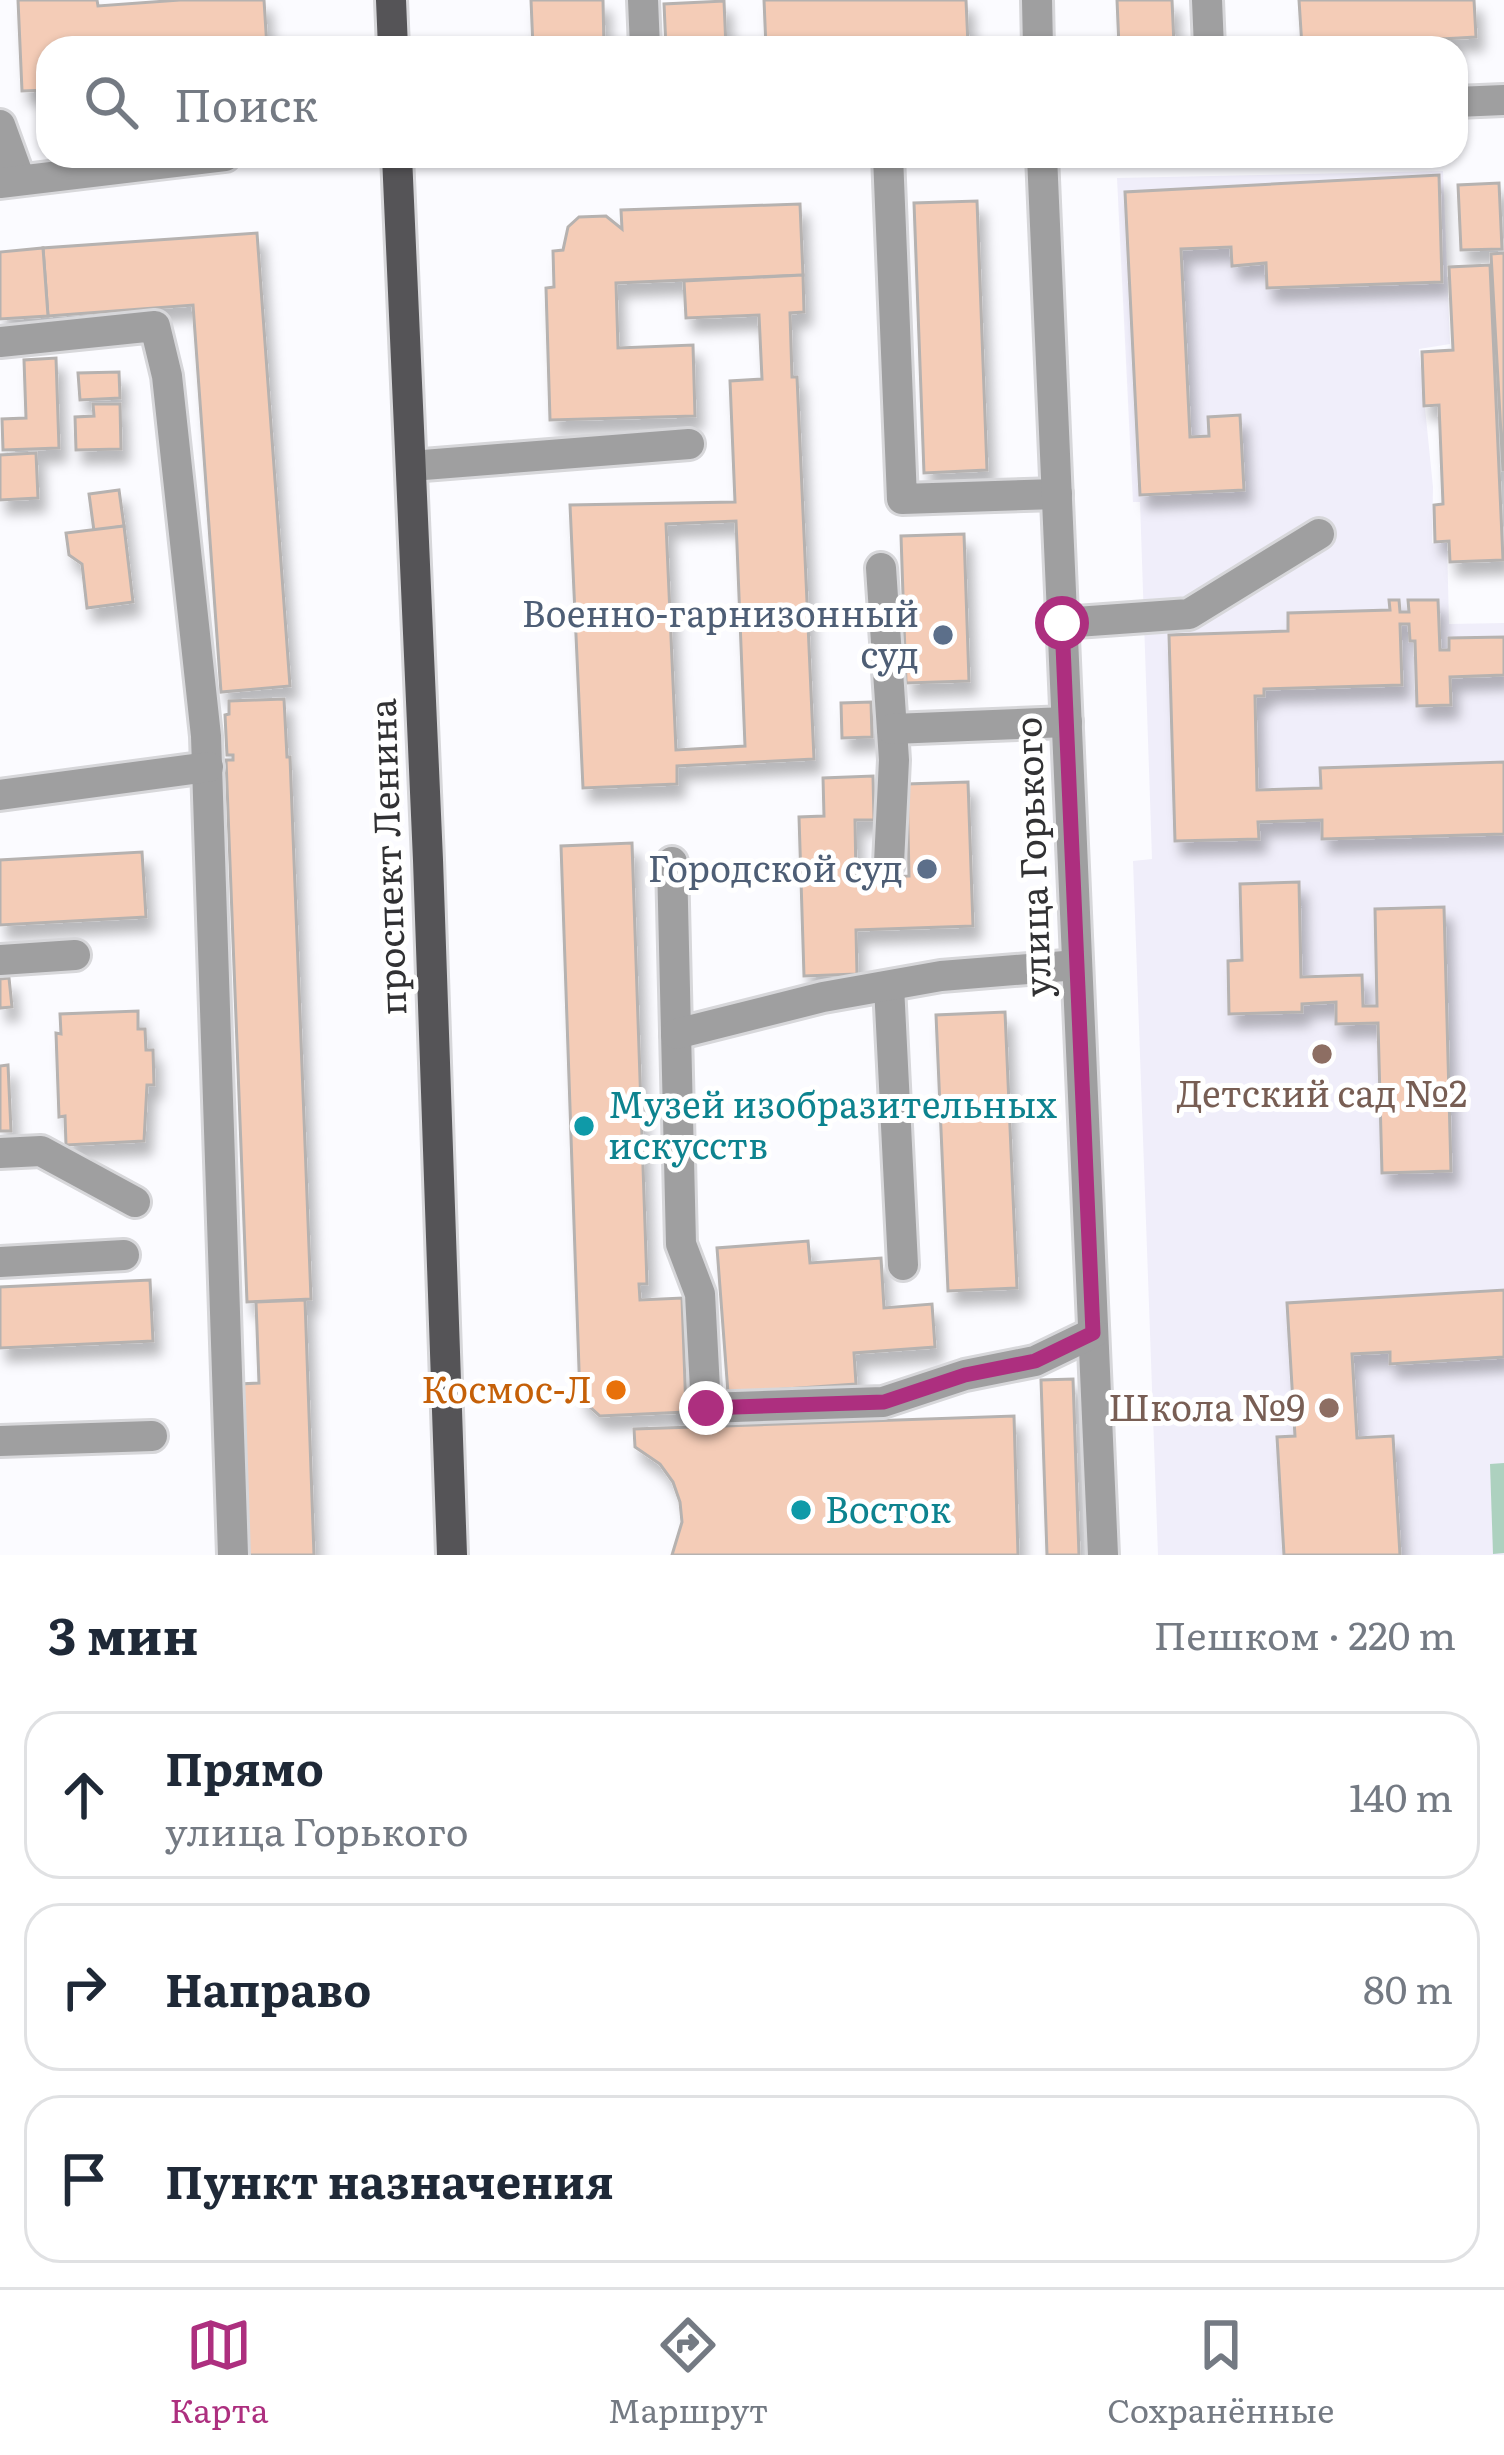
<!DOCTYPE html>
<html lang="ru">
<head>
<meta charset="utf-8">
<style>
	body { margin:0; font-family:Literata,serif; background:#f2f2f3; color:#1f2937 }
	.stop { position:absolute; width:36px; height:36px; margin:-27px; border:9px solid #ad2f7f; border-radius:50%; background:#fff }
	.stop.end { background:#ad2f7f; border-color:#fff; box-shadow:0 3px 12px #0008 }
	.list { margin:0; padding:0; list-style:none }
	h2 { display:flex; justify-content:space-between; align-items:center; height:156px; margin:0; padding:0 48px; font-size:51px }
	h2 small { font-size:39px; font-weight:400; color:#747a83 }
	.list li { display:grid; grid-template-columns:78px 1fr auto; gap:36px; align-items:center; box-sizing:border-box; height:168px; margin:0 24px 24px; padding:0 24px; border:3px solid #e0e1e3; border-radius:36px }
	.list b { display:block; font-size:45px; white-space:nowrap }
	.list p { margin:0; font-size:39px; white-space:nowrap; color:#747a83 }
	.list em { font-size:39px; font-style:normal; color:#747a83 }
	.icon { flex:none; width:66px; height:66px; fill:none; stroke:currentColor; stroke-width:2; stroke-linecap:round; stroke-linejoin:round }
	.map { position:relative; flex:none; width:1504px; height:1555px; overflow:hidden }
	.search { position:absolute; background:#fff; box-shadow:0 3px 9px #0004; left:36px; right:36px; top:36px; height:132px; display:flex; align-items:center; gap:30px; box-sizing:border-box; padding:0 42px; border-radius:36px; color:#747a83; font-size:45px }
	.sheet { height:732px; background:#fff }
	nav { display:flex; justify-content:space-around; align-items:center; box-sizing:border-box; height:168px; border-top:3px solid #e0e1e3; background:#fff; font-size:33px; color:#747a83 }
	nav a { display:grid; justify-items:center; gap:6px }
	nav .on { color:#ad2f7f }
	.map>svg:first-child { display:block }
</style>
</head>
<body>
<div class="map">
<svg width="1504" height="1555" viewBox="0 0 1504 1555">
	<defs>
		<filter id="shadow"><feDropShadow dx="7" dy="13" stdDeviation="6" flood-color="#0004"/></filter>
	</defs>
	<rect width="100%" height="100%" fill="#fbfbff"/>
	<polygon fill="#f0eefa" points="1443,171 1450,344 1419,349 1433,487 1432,543 1447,543 1449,624 1504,623 1504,1555 1158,1555 1133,861 1152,859 1140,502 1133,502 1117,178"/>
	<polygon fill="#add1bf" points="1504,1463 1504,1553 1493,1554 1490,1464"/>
	<g fill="#f4ccb7" stroke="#b6b2b0" stroke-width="3" fill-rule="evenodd" filter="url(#shadow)">
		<polygon points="18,0 97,0 98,6 180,0 264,0 267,48 48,48 48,90 22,91"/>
		<polygon points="531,0 603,0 604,48 533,48"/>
		<polygon points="764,0 966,0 968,45 766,48"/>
		<polygon points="1117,0 1172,0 1174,45 1119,47"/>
		<polygon points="1299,0 1474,0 1476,37 1302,47"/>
		<polygon points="724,1 726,48 666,48 664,4"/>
		<polygon points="1439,175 1442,282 1267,288 1266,263 1232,266 1231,247 1181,249 1190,437 1209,436 1208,417 1240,415 1244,490 1140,495 1125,192"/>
		<polygon points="1499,183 1502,249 1461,250 1458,185"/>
		<polygon points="977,201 987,470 924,473 914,203"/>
		<polygon points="800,204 803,275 616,283 618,348 693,345 695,416 550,420 546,288 554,287 553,251 563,250 568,227 579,217 606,216 622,229 621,210"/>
		<polygon points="257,233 290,686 221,692 193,305 48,316 43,248"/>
		<polygon points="43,248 48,316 0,319 0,252"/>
		<polygon points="1504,253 1504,470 1503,470 1491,254"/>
		<polygon points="1490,265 1503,560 1450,562 1449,541 1435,542 1434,505 1443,504 1439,405 1424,406 1422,352 1453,350 1449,267"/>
		<path d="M803,275l1,37 -14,1 2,64h5l17,382 -137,7v18l-94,4 -13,-283 165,-3 -5,-121 32,-2 -3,-64 -73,3 -2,-37zM736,521l9,225 -69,4 -10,-226z"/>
		<polygon points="56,358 59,448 3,450 2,419 26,418 24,360"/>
		<polygon points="119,372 120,398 80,400 78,373"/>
		<polygon points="93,404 120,404 121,449 76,450 75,417 94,416"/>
		<polygon points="36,453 38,498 0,500 0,455"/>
		<polygon points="119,490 124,526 94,531 89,494"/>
		<polygon points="124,526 133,602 87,608 82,564 69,555 66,533"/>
		<polygon points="964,534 969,681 906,683 901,536"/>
		<polygon points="1389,600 1399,600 1400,612 1409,612 1408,600 1438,600 1440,650 1449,650 1449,638 1504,637 1504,675 1450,677 1451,705 1417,706 1415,641 1410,641 1409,624 1400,624 1402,685 1264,689 1264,696 1255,696 1257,790 1321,788 1320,768 1504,762 1504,834 1322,839 1322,820 1258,822 1259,839 1175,841 1169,635 1288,631 1288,613 1390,610"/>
		<polygon points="284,699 287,757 290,757 311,1299 247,1302 226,760 233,760 233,755 227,755 225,715 229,714 229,701"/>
		<polygon points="871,702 872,737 842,738 841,703"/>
		<polygon points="873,776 874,820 855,820 856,877 909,876 907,784 968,782 973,926 856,930 857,974 804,976 799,817 824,816 823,778"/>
		<polygon points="632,843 647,1284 639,1284 640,1300 682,1298 686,1412 600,1416 580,1398 561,846"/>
		<polygon points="142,852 146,917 0,925 0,860"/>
		<polygon points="1299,882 1301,977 1362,975 1363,1006 1377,1006 1375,909 1444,907 1451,1171 1382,1173 1378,1023 1336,1024 1336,1002 1302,1004 1302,1012 1229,1014 1228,961 1242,960 1240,884"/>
		<polygon points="9,978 12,1007 0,1008 0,979"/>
		<polygon points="138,1011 138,1029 145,1029 146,1050 153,1050 154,1085 147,1085 144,1141 66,1145 65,1116 59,1117 56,1033 61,1034 60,1014"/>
		<polygon points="1005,1012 1017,1288 948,1291 936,1015"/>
		<polygon points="8,1065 11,1131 0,1131 0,1066"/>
		<polygon points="808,1241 810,1263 881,1258 884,1308 932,1304 935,1347 854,1353 856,1384 728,1393 717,1248"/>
		<polygon points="150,1280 153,1341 0,1348 0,1287"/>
		<polygon points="1504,1290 1504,1357 1390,1364 1390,1352 1352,1354 1357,1438 1393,1436 1400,1555 1284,1555 1277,1437 1295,1436 1287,1303"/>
		<polygon points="305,1300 314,1555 246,1555 239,1384 259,1383 256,1302"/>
		<polygon points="1073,1379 1079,1555 1047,1555 1041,1380"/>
		<polygon points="1014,1416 1018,1555 672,1555 682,1522 680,1502 673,1482 660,1464 635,1447 634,1429"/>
	</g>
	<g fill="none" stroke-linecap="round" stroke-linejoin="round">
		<g stroke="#d7d7da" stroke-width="36">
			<g id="minor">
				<polyline points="643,0 645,48"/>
				<polyline points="1037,0 1038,48"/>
				<polyline points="1207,0 1209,48"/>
				<polyline points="1456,102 1504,100"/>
				<polyline points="0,125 20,180"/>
				<polyline points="888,156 902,499 1057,494"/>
				<polyline points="1042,156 1103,1555"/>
				<polyline points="0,183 225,156"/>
				<polyline points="0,342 155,326 167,376 206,736 233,1555"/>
				<polyline points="411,466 689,444"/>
				<polyline points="881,568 894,760 889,863"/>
				<polyline points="1062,623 1189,614 1319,534"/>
				<polyline points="892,729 1067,722"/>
				<polyline points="0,795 208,767"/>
				<polyline points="672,862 681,1244 700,1294 706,1408 883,1402 965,1375 1035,1361 1093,1333"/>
				<polyline points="0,960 75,955"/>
				<polyline points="889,986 903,1265"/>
				<polyline points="676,1034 823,997 941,976 1077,965"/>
				<polyline points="0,1153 41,1151 135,1202"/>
				<polyline points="0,1262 124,1255"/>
				<polyline points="0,1441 152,1436"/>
			</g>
		</g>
		<g stroke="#d7d7da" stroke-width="36">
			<g id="major">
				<polyline points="391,0 393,48"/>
				<polyline points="397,156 428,860 452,1555"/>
			</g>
		</g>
		<use href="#minor" stroke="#9f9fa0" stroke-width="30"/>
		<use href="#major" stroke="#555457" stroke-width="30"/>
	</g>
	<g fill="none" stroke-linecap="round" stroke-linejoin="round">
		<polyline stroke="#ad2f7f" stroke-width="15" points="706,1408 884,1402 965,1375 1035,1361 1093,1333 1062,623"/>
	</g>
	<g fill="#5c6f8a" stroke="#fff" stroke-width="4.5">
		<circle cx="943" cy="635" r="12"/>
		<circle cx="927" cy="869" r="12"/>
	</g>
	<g fill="#8d6e63" stroke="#fff" stroke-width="4.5">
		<circle cx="1322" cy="1054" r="12"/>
		<circle cx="1329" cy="1408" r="12"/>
	</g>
	<g fill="#0f9aa8" stroke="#fff" stroke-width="4.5">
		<circle cx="584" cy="1126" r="12"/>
		<circle cx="801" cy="1510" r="12"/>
	</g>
	<circle fill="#e8710a" stroke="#fff" stroke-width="4.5" cx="616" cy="1390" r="12"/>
	<g text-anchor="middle" stroke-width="10" stroke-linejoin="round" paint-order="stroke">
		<g font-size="36" fill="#4e5e75" stroke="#fff" text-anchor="end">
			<text x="919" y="627">Военно-гарнизонный<tspan x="919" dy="41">суд</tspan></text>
			<text x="903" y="882">Городской суд</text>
		</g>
		<g font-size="36" fill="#313133" stroke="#fff">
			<text transform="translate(388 857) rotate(-92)" y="13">проспект Ленина</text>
			<text transform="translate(1033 857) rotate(-92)" y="13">улица Горького</text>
		</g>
		<g font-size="36" fill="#785e54" stroke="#fff">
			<text x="1322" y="1107">Детский сад №2</text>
			<text x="1305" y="1421" text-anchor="end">Школа №9</text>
		</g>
		<g font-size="36" fill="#0d838f" stroke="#fff" text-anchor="start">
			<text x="608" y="1118">Музей изобразительных<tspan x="608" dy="41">искусств</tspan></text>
			<text x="825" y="1523">Восток</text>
		</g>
		<g font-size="36" fill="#c56008" stroke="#fff" text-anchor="end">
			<text x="592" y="1403">Космос-Л</text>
		</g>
	</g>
</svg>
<div class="stop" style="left:1062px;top:623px"></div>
<div class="stop end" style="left:706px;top:1408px"></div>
<div class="search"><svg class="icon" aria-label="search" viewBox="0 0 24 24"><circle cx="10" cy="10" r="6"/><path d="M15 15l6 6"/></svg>Поиск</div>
</div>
<section class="sheet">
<h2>3 мин<small>Пешком · 220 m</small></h2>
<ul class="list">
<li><svg class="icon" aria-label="ahead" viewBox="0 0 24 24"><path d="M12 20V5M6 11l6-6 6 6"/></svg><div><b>Прямо</b><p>улица Горького</p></div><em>140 m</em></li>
<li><svg class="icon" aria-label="right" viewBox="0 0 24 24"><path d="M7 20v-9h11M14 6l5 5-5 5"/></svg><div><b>Направо</b></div><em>80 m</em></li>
<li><svg class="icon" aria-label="arrive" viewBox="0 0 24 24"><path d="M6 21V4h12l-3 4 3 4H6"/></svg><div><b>Пункт назначения</b></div></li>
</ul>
</section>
<nav>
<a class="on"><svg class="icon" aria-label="map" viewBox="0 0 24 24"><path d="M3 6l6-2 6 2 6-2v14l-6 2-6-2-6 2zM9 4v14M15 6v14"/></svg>Карта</a>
<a><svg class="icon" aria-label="directions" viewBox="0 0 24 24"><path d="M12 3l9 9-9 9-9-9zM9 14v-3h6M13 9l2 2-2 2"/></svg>Маршрут</a>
<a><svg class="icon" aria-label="saved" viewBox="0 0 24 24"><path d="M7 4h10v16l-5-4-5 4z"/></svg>Сохранённые</a>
</nav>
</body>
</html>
